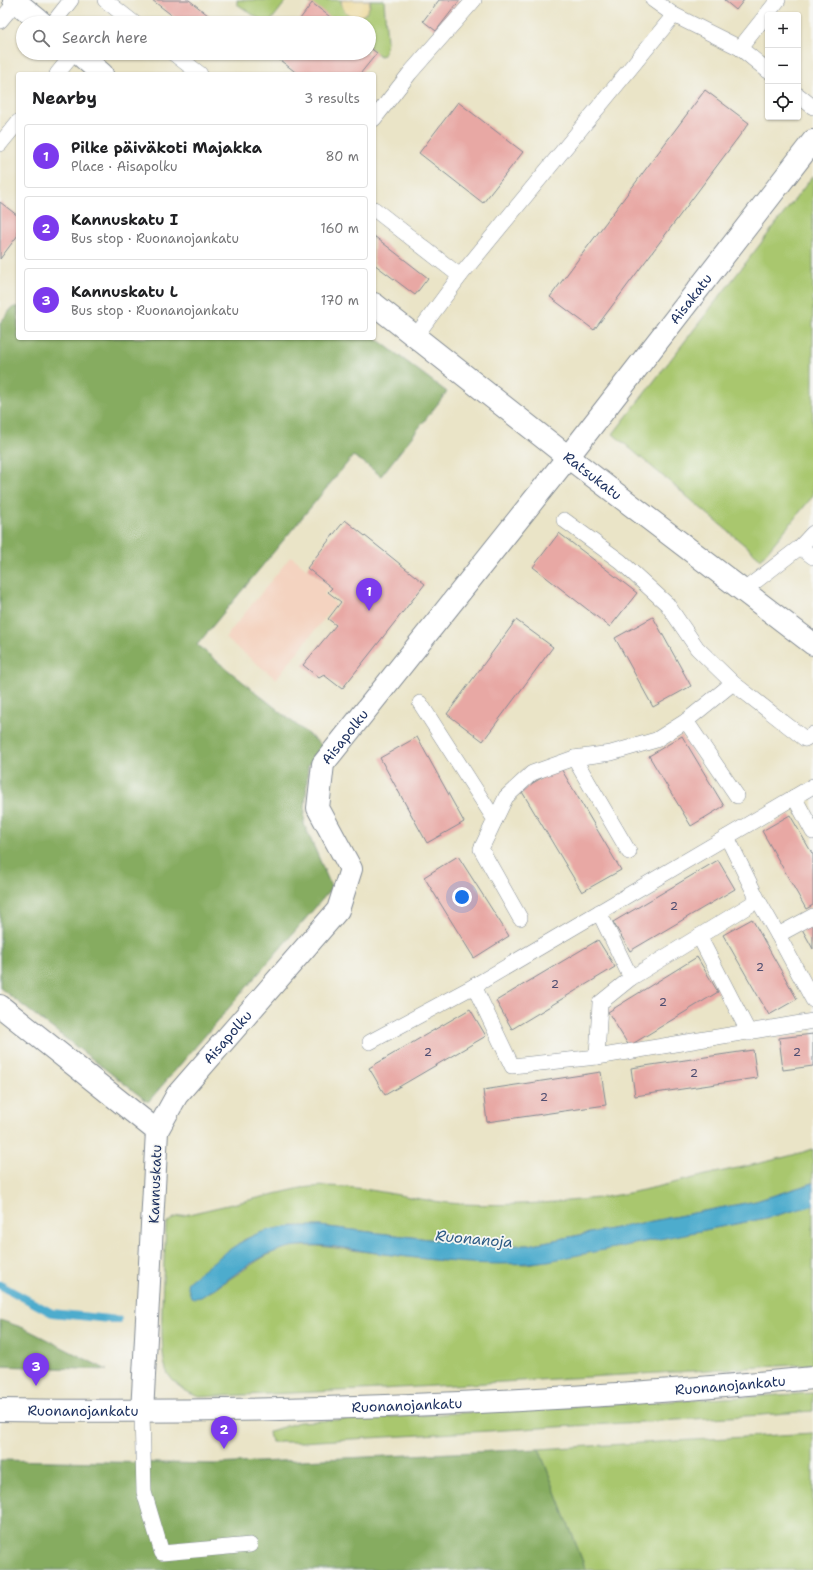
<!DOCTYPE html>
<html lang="en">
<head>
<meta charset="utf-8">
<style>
	body { margin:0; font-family:"Shantell Sans",sans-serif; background:#f6f6f6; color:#202124 }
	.controls { position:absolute; right:12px; top:12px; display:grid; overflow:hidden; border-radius:4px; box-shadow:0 1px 3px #0004 }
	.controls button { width:36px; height:36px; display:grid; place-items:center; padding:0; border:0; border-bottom:1px solid #e0e0e0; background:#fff; color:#202124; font:20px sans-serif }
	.you { position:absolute; left:462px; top:897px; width:14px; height:14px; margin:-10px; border:3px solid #fff; border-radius:50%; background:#1a73e8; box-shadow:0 0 0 6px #1a73e833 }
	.badge { display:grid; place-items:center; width:26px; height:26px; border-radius:50%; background:#7c3aed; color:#fff; font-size:13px; font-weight:700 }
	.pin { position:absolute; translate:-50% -33px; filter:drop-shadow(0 1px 2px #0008) }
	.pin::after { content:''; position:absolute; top:21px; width:14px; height:12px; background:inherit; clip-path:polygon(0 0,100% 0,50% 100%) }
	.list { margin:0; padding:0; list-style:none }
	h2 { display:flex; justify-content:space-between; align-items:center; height:52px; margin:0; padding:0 16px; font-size:17px }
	h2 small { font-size:13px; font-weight:400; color:#757577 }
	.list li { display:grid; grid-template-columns:26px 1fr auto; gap:12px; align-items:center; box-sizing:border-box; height:64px; margin:0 8px 8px; padding:0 8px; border:1px solid #e0e0e0; border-radius:4px }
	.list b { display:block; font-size:15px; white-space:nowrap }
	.list p { margin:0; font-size:13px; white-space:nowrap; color:#757577 }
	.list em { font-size:13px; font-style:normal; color:#757577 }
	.icon { flex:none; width:22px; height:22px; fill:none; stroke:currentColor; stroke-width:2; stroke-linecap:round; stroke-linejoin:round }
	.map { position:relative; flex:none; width:813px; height:1570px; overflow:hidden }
	.search { position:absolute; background:#fff; box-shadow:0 1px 3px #0004; left:16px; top:16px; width:360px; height:44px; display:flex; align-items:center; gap:10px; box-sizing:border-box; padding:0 14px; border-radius:22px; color:#757577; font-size:15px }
	.panel { position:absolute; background:#fff; box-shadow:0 1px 3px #0004; left:16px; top:72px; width:360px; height:268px; border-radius:4px }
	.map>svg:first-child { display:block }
</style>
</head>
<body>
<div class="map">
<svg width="813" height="1570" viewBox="0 0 813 1570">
	<rect width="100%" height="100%" fill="#f6f6f2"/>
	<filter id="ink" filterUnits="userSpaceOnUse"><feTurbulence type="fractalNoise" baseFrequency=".025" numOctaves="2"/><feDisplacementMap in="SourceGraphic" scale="8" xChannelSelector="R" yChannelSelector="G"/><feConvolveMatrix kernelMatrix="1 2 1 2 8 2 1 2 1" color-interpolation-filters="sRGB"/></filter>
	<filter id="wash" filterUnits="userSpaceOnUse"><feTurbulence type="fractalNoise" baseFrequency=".012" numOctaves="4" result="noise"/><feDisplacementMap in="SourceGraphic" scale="16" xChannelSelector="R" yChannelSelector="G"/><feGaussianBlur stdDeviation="0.9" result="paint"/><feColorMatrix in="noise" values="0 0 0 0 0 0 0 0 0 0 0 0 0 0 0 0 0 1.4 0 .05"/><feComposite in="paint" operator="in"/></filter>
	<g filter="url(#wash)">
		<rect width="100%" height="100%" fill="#eae4c7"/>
		<polygon fill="#f4d3c0" points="291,556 330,587 324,594 336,604 276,679 225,638"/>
		<g fill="#a9c76e" stroke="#627b66">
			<polygon points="237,0 287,0 270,22 265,23 237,4"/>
			<polygon points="306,0 341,0 342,7 370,6 370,0 384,0 387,42 384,55 380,56 369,47 369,23 338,23"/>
			<polygon points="813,176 813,496 761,559 613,434"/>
			<path d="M813,1149v34l-57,18 -228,44 -41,1 -167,-20h-28l-17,3 -30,10 -58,45 23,8 52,-34 16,-8 15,-4h25l125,15 84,3 239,-46 47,-13v159l-431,25 -183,8c-13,-5 -23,-11 -31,-23 -12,-19 -3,-121 -2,-148l2,-4 8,-5 125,-29c54,-8 107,13 161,16 45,2 91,-1 136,-6 40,-5 81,-17 121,-26 32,-7 63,-13 94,-23z"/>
			<polygon points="813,1393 813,1411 762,1415 301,1442 271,1442 269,1433 270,1431 299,1422"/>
			<polygon points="813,1433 813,1570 586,1570 539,1449"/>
		</g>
		<g fill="#86ac61" stroke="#506e60">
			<polygon points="18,306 18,338 374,337 447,392 381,476 363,462 353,456 197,645 324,747 308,766 304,824 332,888 148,1102 0,988 0,323 12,308"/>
			<polygon points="0,1320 24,1328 107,1370 0,1366"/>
			<polygon points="539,1449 586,1570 0,1570 0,1460 215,1464"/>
		</g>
		<path fill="#eeda9e" stroke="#84847e" d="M341,0h29c1,22 -28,23 -29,0z"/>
		<path fill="#4eaccd" stroke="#346e96" d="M813,1183v22l-5,2 -42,11 -218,43c-55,7 -109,0 -164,-7 -33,-4 -73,-15 -105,-4 -28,9 -52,32 -78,47l-6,1 -4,-1 -4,-13 2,-3c18,-14 36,-30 56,-41 22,-14 50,-14 75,-14l167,20 41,-1 228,-44z"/>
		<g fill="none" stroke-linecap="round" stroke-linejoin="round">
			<polyline stroke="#4eaccd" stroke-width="8" points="0,1285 52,1313 118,1320"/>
		</g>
		<g id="blocks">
			<g fill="#e8a8a4">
				<polygon points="152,0 189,0 218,23 182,23"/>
				<polygon points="439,0 460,0 436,31 423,21"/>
				<polygon points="724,0 744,0 736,10"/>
				<polygon points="312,3 338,23 297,23"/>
				<polygon points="369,47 377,53 360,74 298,74 272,54 369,53"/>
				<polygon points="705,90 749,123 594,330 550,297"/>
				<polygon points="458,102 523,152 483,203 419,153"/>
				<polygon points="0,202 18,216 18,235 0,259"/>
				<polygon points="374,236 428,278 415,295 374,264"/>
				<polygon points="345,520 425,584 342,689 324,675 319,678 303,665 336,625 328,619 341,602 328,592 332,588 307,568"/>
				<polygon points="559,533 637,593 610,627 533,567"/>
				<polygon points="653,617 691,686 653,707 615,638"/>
				<polygon points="516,620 553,647 483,741 447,714"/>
				<polygon points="682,736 724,806 691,826 649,756"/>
				<polygon points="417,737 464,822 427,843 380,758"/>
				<polygon points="560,767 621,870 582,892 521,790"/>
				<polygon points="790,815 813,855 813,905 806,909 762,831"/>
				<polygon points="458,856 509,936 474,958 424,877"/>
				<polygon points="718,860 735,889 630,951 613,922"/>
				<polygon points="752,919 797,999 769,1015 723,935"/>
				<polygon points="813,922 813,949 802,929"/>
				<polygon points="598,940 615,967 512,1029 496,1001"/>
				<polygon points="697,957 718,992 629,1046 608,1012"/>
				<polygon points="470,1009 486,1036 385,1095 369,1068"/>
				<polygon points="813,1034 813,1066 783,1070 779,1038"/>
				<polygon points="753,1050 757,1078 635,1096 631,1068"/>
				<polygon points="601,1072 606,1105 487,1122 483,1090"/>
			</g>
		</g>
	</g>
	<g filter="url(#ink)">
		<use href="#blocks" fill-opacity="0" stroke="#828a92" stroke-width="1"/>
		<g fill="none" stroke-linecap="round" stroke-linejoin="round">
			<g stroke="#828a92" stroke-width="16">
				<g id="service">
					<polyline points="105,0 134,23"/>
					<polyline points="674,15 740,48"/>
					<polyline points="0,21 16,2"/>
					<polyline points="53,23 71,0"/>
					<polyline points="173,53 200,74"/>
					<polyline points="768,71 740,48 778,0"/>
					<polyline points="57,74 74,53"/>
					<polyline points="798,95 813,107"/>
					<polyline points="374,119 410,73 474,0"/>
					<polyline points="0,144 18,122"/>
					<polyline points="374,209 460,276 415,337"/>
					<polyline points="460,276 674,15 653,0"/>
					<polyline points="564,520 620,561 667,604 697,648 733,683 805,739 813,734"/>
					<polyline points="813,533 800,547 813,557"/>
					<polyline points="743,591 800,547"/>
					<polyline points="420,703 495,820"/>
					<polyline points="686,721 737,796"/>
					<polyline points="574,758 629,852"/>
					<polyline points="794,797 813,832"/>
					<polyline points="758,900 778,935 813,916"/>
					<polyline points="599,912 631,978 600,1003 597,1057 512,1066 474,986 813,786"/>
					<polyline points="520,918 481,849 506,797 532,773 574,758 611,753 656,740 686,721 733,683"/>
					<polyline points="778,935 813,1000"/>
					<polyline points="699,936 749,1033"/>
					<polyline points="631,978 758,900 727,837"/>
					<polyline points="370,1042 474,986"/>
					<polyline points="597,1057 813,1021"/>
					<polyline points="142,1413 144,1492 162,1553 250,1545"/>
				</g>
			</g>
			<g stroke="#828a92" stroke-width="24">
				<g id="minor">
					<polyline points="14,0 42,23"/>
					<polyline points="78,53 102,74"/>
					<path id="s1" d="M374,304l194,153 245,187"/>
					<polyline points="0,1006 157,1131 142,1413"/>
					<path id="s2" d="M157,1131l20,-36 161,-185 13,-41 -33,-61 5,-44 245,-307 245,-316"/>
					<path id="s3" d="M0,1410c271,4 543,-6 813,-32"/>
				</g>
			</g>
			<use href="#service" stroke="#fff" stroke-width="15"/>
			<use href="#minor" stroke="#fff" stroke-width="22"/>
		</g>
	</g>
	<g text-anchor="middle" stroke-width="3.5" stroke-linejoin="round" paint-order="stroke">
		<g font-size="12" fill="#4e4d70">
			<text x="674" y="910">2</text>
			<text x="760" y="971">2</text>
			<text x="555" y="988">2</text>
			<text x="663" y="1006">2</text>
			<text x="428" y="1056">2</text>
			<text x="797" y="1056">2</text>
			<text x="694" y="1077">2</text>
			<text x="544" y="1101">2</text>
		</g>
		<g font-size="14" fill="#1b2f5e" stroke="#f6f6f2">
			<text dy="5" stroke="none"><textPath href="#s2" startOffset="1036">Aisakatu</textPath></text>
			<text dy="5" stroke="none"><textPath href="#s1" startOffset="278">Ratsukatu</textPath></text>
			<text dy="5" stroke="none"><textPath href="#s2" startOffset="478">Aisapolku</textPath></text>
			<text dy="5" stroke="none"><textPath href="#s2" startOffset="118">Aisapolku</textPath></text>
			<text transform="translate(155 1184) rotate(-88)" y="5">Kannuskatu</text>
			<text dy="5" stroke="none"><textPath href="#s3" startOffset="731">Ruonanojankatu</textPath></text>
			<text dy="5" stroke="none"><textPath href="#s3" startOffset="407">Ruonanojankatu</textPath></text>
			<text dy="5" stroke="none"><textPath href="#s3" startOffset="83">Ruonanojankatu</textPath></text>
		</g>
		<g font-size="15" font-style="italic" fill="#2d5b85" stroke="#f6f6f2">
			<text transform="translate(474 1239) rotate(5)" y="5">Ruonanoja</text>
		</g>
	</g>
</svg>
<div class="controls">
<button>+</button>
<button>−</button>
<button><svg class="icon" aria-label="locate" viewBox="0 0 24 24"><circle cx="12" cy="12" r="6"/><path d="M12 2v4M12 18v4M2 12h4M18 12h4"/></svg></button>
</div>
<div class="you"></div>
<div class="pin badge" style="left:369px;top:611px">1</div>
<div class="pin badge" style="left:224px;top:1449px">2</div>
<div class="pin badge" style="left:36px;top:1386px">3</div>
<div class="search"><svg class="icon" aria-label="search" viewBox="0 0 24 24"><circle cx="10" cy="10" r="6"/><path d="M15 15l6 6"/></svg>Search here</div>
<section class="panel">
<h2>Nearby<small>3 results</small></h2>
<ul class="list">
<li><span class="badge">1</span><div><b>Pilke päiväkoti Majakka</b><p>Place · Aisapolku</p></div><em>80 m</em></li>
<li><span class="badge">2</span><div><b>Kannuskatu I</b><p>Bus stop · Ruonanojankatu</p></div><em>160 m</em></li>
<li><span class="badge">3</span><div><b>Kannuskatu L</b><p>Bus stop · Ruonanojankatu</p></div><em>170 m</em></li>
</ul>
</section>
</div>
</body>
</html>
